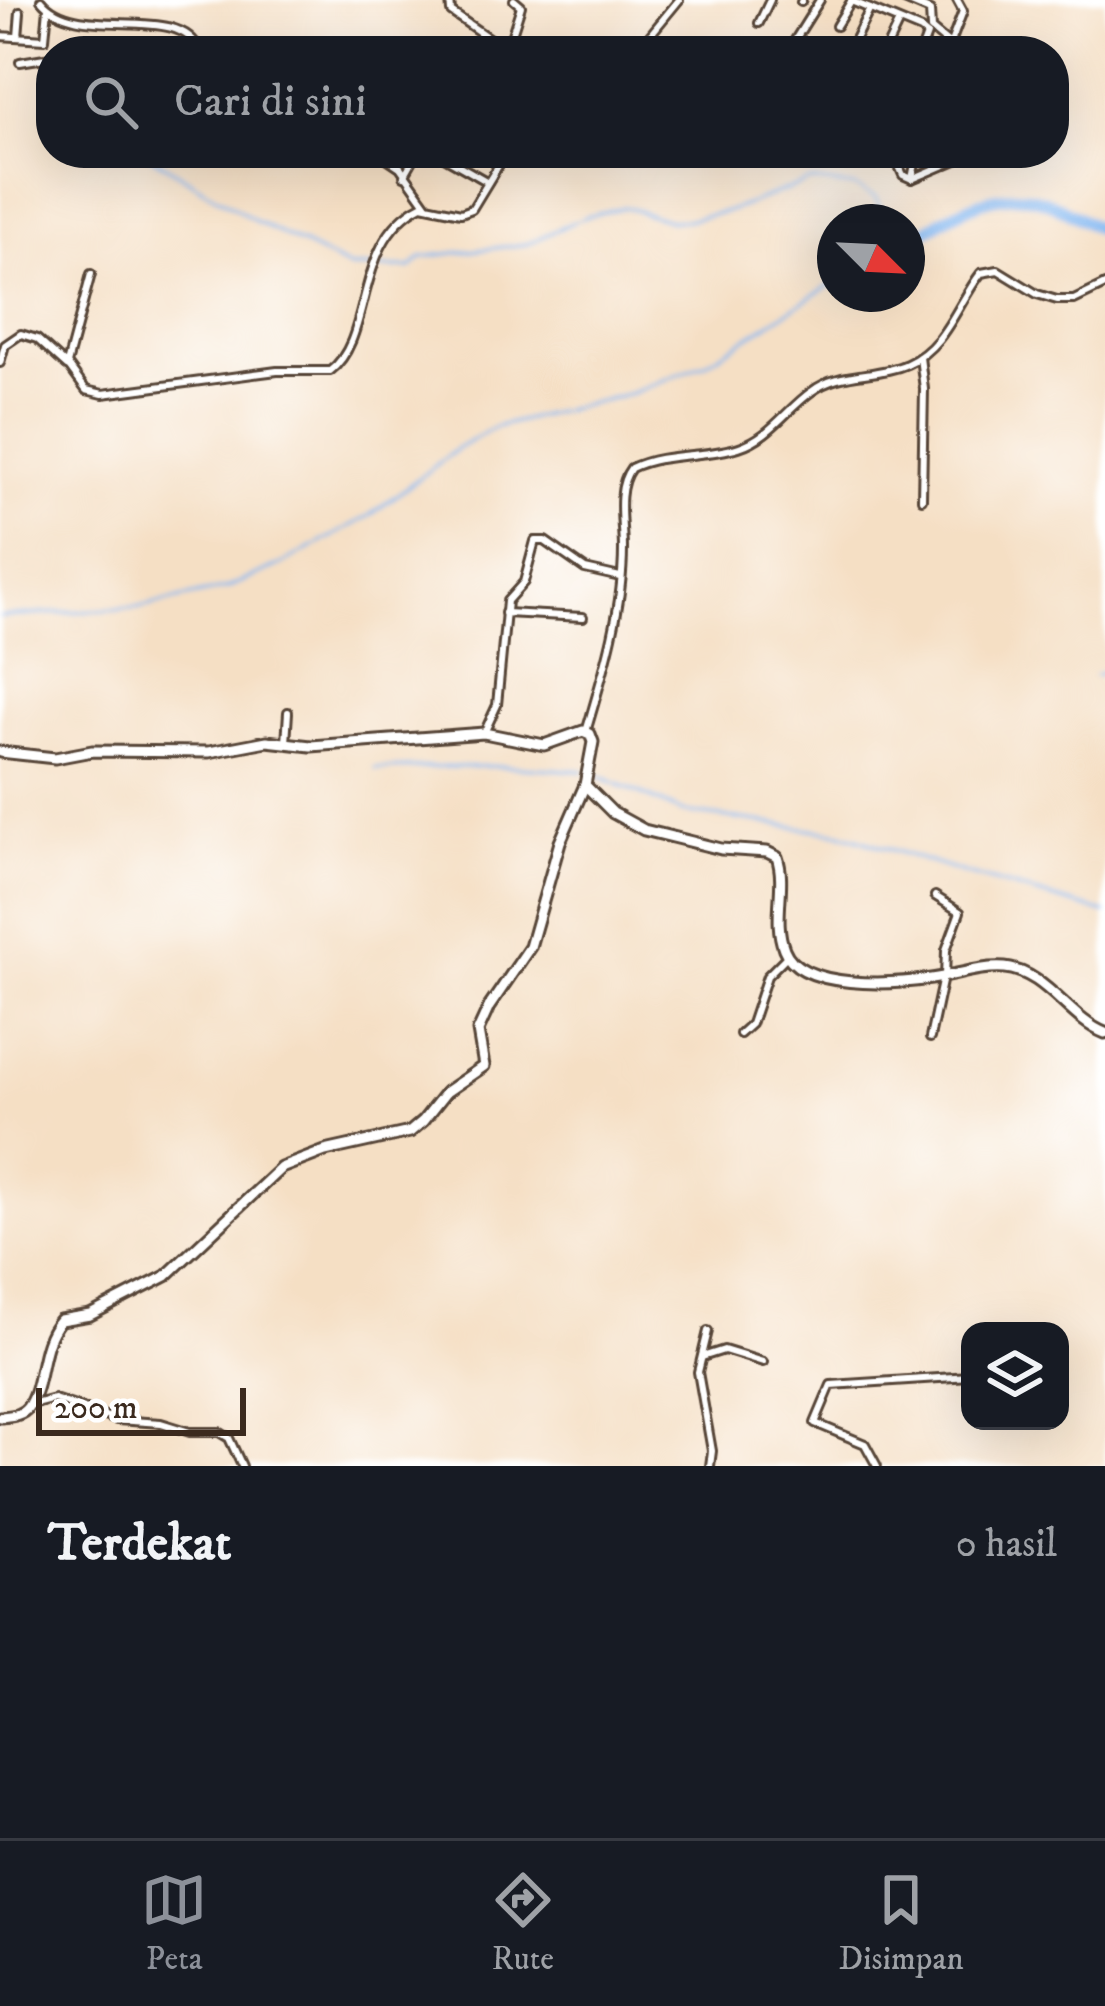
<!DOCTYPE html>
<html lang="id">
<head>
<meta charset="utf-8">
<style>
	body { margin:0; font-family:"IM FELL DW Pica",serif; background:#242831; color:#f1f3f6 }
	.controls { position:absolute; right:36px; bottom:36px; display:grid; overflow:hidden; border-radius:24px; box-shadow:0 12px 48px #0002 }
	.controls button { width:108px; height:108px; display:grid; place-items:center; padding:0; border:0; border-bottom:3px solid #363941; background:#171b24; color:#f1f3f6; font:60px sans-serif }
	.compass { position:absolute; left:817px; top:204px; width:108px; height:108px; border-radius:50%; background:#171b24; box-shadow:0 12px 48px #0002; rotate:114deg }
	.scale { position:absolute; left:36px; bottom:30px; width:210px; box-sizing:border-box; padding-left:12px; border:6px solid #3b2a1e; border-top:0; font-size:33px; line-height:42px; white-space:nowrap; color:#3b2a1e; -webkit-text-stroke:9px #fff; paint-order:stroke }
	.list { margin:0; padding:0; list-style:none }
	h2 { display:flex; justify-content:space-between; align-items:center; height:156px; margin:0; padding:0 48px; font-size:51px }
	h2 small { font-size:39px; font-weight:400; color:#9ea1a6 }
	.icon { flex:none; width:66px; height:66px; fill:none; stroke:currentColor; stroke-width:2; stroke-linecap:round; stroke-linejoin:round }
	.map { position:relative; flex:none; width:1105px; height:1466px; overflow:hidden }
	.search { position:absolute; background:#171b24; box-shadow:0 12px 48px #0002; left:36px; right:36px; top:36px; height:132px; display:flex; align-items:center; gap:30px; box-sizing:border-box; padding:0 42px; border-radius:48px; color:#9ea1a6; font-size:45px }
	.sheet { height:372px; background:#171b24 }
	nav { display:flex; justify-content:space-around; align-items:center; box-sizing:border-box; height:168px; border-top:3px solid #363941; background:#171b24; font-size:33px; color:#9ea1a6 }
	nav a { display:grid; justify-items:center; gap:6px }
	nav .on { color:#8c9099 }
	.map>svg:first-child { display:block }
</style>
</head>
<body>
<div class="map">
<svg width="1105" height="1466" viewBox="0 0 1105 1466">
	<rect width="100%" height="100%" fill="#fff"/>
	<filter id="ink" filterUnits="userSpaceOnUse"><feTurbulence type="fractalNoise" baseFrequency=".00833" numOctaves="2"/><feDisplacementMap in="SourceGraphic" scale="24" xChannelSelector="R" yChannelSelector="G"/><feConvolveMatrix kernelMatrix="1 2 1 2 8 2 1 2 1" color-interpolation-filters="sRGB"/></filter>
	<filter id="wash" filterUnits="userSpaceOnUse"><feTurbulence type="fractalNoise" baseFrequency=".004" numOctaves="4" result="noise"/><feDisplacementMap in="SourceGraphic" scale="48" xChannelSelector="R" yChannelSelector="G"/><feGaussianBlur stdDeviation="2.7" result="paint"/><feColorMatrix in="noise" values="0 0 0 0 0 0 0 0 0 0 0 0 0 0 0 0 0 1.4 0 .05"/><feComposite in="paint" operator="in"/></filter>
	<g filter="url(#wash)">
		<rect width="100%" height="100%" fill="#f5dfc4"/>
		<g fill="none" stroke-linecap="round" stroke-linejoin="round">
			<g stroke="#82b7f1" stroke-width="3">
				<polyline points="45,106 51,108"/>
				<polyline points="145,153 257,222 350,268 411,268 422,257 527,244 586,216 624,207 673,221 686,220 732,210 810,181 855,187 875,197 887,222"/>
				<polyline points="0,617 143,607 227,588 279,566 369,516 457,449 495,427 632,393 706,363 835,282"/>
				<polyline points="1095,675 1105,673"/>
				<polyline points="375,769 503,766 583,771"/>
				<polyline points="592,773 683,812 841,833 963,873 1105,913"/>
			</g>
			<path stroke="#82b7f1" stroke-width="12" d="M907,243c44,-29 94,-64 148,-38 17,8 32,20 50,27"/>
		</g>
	</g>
	<g filter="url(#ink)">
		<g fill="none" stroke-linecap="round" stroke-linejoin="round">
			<g stroke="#574537" stroke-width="12">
				<g id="minor">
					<path d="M41,0c36,45 138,0 159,51"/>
					<polyline points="450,0 451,12 507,51"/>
					<polyline points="904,0 930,11 931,29 950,45 963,11 957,0"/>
					<polyline points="851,1 921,30 927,35 921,51"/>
					<polyline points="801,2 802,0"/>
					<polyline points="759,23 770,0"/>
					<polyline points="836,26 852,0"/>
					<polyline points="0,36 45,39 48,8"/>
					<polyline points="18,37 20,12"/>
					<polyline points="507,50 521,6 514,0"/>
					<polyline points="637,51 679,0"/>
					<polyline points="788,51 820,0"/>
					<polyline points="849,51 870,9"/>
					<polyline points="885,51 899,22"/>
					<polyline points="20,62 51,57"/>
					<polyline points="379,153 400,167 427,205"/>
					<polyline points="437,153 488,182"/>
					<polyline points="893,153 903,175 912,179 973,153"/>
					<polyline points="404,176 417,153"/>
					<polyline points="912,179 917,153"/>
					<path d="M91,274l-24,90 19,26 17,4 174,-23h53c45,-34 22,-131 92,-166l39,8 11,-4 34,-56"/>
					<polyline points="920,357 924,389 922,499"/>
					<polyline points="0,363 5,345 21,334 37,339 67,366"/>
					<polyline points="505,613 583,617"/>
					<path d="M586,732c17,-58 37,-122 37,-183 0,-25 -8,-60 8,-81 34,-16 72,-10 108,-21 30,-9 47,-37 72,-55 28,-22 65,-14 96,-28 39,-17 50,-60 74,-91l17,-3 39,24 20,6h17l31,-15"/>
					<polyline points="484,733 497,705 507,601 524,582 535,541 545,541 585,569 620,577"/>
					<polyline points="286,743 288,712"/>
					<polyline points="935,896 960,912 946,950 945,977"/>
					<polyline points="740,1034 751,1024 767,976 787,956"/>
					<polyline points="930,1038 943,977"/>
					<polyline points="708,1331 698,1372 712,1451 710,1466"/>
					<polyline points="702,1357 724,1350 763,1362"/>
					<polyline points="31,1405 54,1399 117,1420 161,1423 190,1432 219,1432 229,1438 242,1466"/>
					<polyline points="877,1466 865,1444 815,1423 831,1385 970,1376"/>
				</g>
			</g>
			<g stroke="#574537" stroke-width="15">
				<g id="tertiary">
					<path d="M0,752l55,6 37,-7 117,1 58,-11 44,5 173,-13 60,12 39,-14 7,3 3,8 -8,43 -25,57 -30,105 -41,60 -11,24 6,35 -38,26 -23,29 -13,11 -85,19 -44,17 -115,108 -76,39 -30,5c-22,25 -16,63 -32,87 -6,9 -18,9 -28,10"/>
					<path d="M585,785l28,28 31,17 77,19 46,3 10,5c10,28 -5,61 7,92 16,42 110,35 147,30 24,-3 49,-13 74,-11 41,4 64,51 100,65"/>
				</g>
			</g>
			<use href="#minor" stroke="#fff" stroke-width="6"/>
			<use href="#tertiary" stroke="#fff" stroke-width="9"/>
		</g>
	</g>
</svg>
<div class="controls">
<button><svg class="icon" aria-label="layers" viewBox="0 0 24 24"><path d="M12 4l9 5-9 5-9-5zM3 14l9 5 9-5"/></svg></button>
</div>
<svg class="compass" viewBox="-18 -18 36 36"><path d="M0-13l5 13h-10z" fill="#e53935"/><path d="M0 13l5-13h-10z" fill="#9ea1a6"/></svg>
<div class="scale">200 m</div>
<div class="search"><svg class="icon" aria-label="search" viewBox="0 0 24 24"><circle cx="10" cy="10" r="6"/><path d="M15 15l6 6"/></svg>Cari di sini</div>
</div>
<section class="sheet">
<h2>Terdekat<small>0 hasil</small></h2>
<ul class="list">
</ul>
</section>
<nav>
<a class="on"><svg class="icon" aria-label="map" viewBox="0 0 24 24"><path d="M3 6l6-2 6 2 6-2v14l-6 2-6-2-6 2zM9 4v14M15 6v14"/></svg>Peta</a>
<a><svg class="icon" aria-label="directions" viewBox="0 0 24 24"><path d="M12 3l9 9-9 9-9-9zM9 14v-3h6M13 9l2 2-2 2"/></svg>Rute</a>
<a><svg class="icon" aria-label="saved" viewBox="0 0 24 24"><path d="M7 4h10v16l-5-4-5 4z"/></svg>Disimpan</a>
</nav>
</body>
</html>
